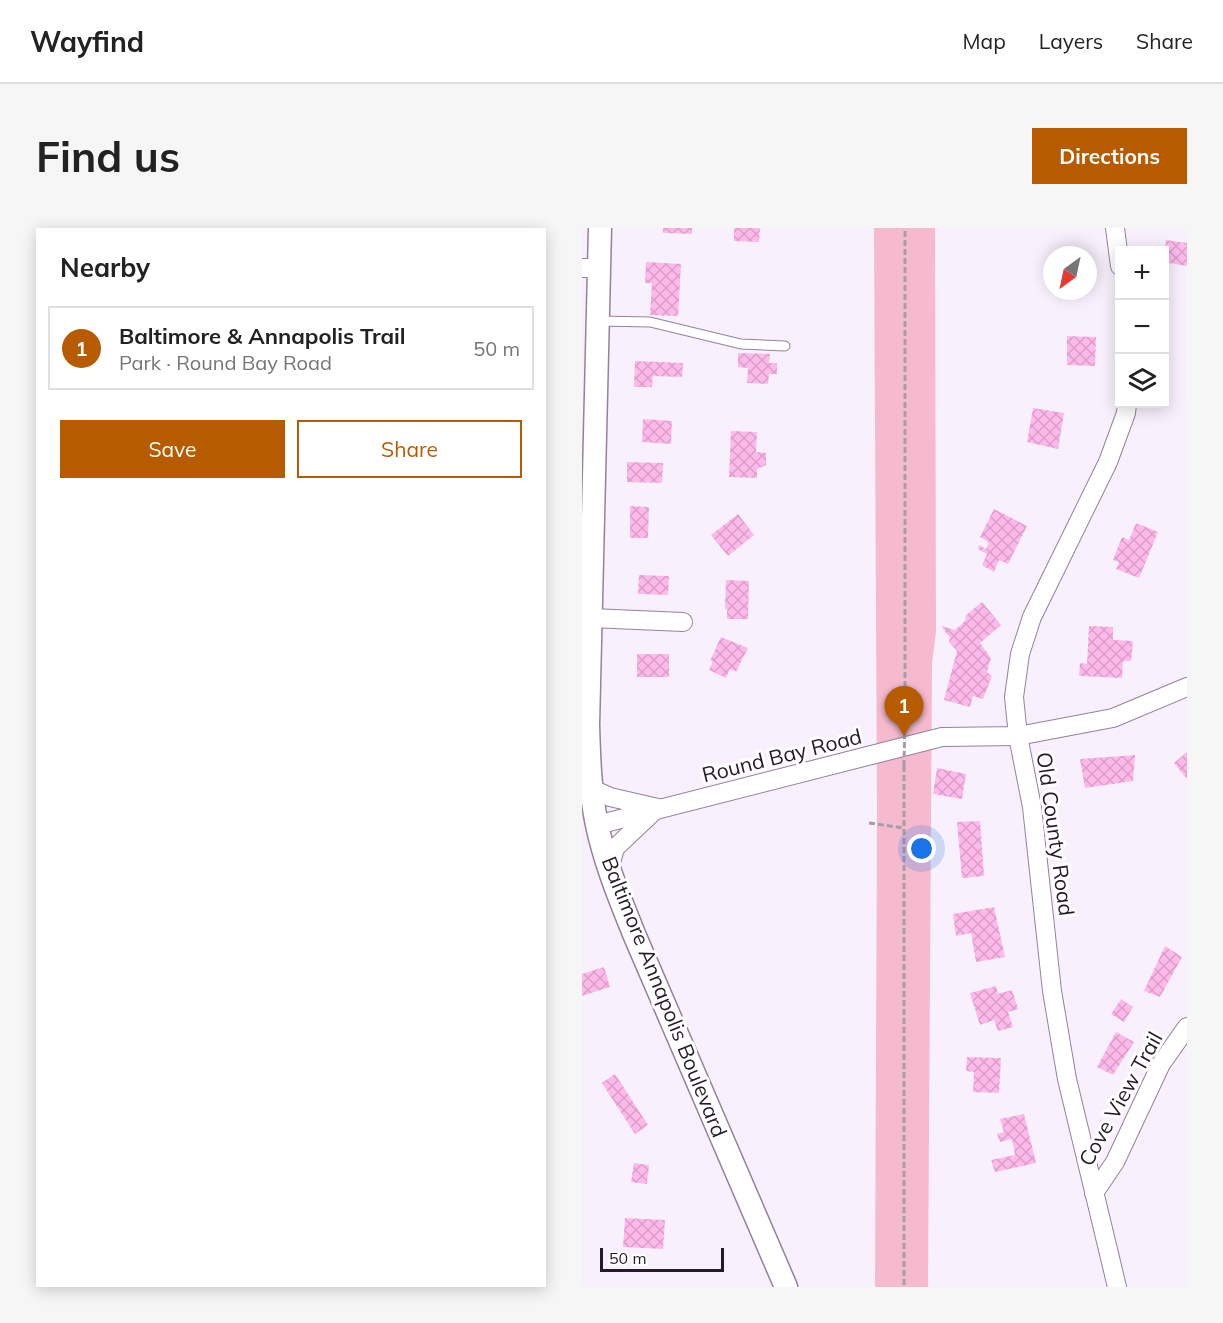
<!DOCTYPE html>
<html lang="en">
<head>
<meta charset="utf-8">
<style>
	body { margin:0; font-family:Mulish,sans-serif; background:#f6f6f6; color:#222 }
	.controls { position:absolute; right:18px; top:18px; display:grid; overflow:hidden; border-radius:0px; box-shadow:0 3px 15px #0003 }
	.controls button { width:54px; height:54px; display:grid; place-items:center; padding:0; border:0; border-bottom:2px solid #e0e0e0; background:#fff; color:#222; font:30px sans-serif }
	.compass { position:absolute; left:461px; top:18px; width:54px; height:54px; border-radius:50%; background:#fff; box-shadow:0 3px 15px #0003; rotate:213deg }
	.scale { position:absolute; left:18px; bottom:15px; width:124px; box-sizing:border-box; padding-left:6px; border:3px solid #241b26; border-top:0; font-size:16px; line-height:21px; white-space:nowrap; color:#241b26; -webkit-text-stroke:4px #fff; paint-order:stroke }
	.you { position:absolute; left:340px; top:621px; width:21px; height:21px; margin:-15px; border:4px solid #fff; border-radius:50%; background:#1a73e8; box-shadow:0 0 0 9px #1a73e833 }
	.badge { display:grid; place-items:center; width:39px; height:39px; border-radius:50%; background:#b75b00; color:#fff; font-size:20px; font-weight:700 }
	.pin { position:absolute; translate:-50% -50px; filter:drop-shadow(0 2px 3px #0008) }
	.pin::after { content:''; position:absolute; top:32px; width:21px; height:18px; background:inherit; clip-path:polygon(0 0,100% 0,50% 100%) }
	.list { margin:0; padding:0; list-style:none }
	h2 { display:flex; justify-content:space-between; align-items:center; height:78px; margin:0; padding:0 24px; font-size:26px }
	h2 small { font-size:20px; font-weight:400; color:#767676 }
	.list li { display:grid; grid-template-columns:39px 1fr auto; gap:18px; align-items:center; box-sizing:border-box; height:84px; margin:0 12px 12px; padding:0 12px; border:2px solid #e0e0e0; border-radius:0px }
	.list b { display:block; font-size:22px; white-space:nowrap }
	.list p { margin:0; font-size:20px; white-space:nowrap; color:#767676 }
	.list em { font-size:20px; font-style:normal; color:#767676 }
	.actions { display:flex; gap:12px; padding:18px 24px }
	.actions a { flex:1; padding:14px 0; border:2px solid #b75b00; border-radius:0px; text-align:center; font-size:21px; color:#b75b00 }
	.actions .main { background:#b75b00; color:#fff }
	.icon { flex:none; width:33px; height:33px; fill:none; stroke:currentColor; stroke-width:2; stroke-linecap:round; stroke-linejoin:round }
	.map { position:relative; flex:none; width:605px; height:1059px; overflow:hidden; border-radius:0px }
	header { display:flex; align-items:center; gap:36px; box-sizing:border-box; height:84px; padding:0 30px; background:#fff; border-bottom:2px solid #e0e0e0 }
	header strong { font-size:28px }
	nav { display:flex; gap:33px; margin-inline-start:auto; font-size:21px }
	.intro { display:flex; align-items:center; justify-content:space-between; box-sizing:border-box; height:144px; padding:0 36px }
	h1 { margin:0; font-size:42px }
	.button { padding:15px 27px; border-radius:0px; background:#b75b00; color:#fff; font-size:21px; font-weight:700 }
	main { display:flex; gap:36px; padding:0 36px }
	aside { flex:1; background:#fff; border-radius:0px; box-shadow:0 3px 15px #0003 }
	.map>svg:first-child { display:block }
</style>
</head>
<body>
<header>
<strong>Wayfind</strong>
<nav><a>Map</a><a>Layers</a><a>Share</a></nav>
</header>
<div class="intro"><h1>Find us</h1><a class="button">Directions</a></div>
<main>
<aside>
<h2>Nearby<small></small></h2>
<ul class="list">
<li><span class="badge">1</span><div><b>Baltimore &amp; Annapolis Trail</b><p>Park · Round Bay Road</p></div><em>50 m</em></li>
</ul>
<div class="actions"><a class="main">Save</a><a>Share</a></div>
</aside>
<div class="map">
<svg width="605" height="1059" viewBox="0 0 605 1059">
	<defs>
		<pattern id="building-cross-hatch" width="8" height="8" patternUnits="userSpaceOnUse" patternTransform="scale(1.5)"><rect width="8" height="8" fill="#feb9eb"/><path d="M0 0l8 8M0 8l8-8" fill="none" stroke="#da9ec9"/></pattern>
	</defs>
	<rect width="100%" height="100%" fill="#f9f0fd"/>
	<polygon fill="#f6bacf" points="292,0 353,0 354,403 350,435 346,1059 293,1059 295,581"/>
	<g fill="url(#building-cross-hatch)">
		<polygon points="81,0 110,0 110,6 81,5"/>
		<polygon points="152,0 178,0 177,14 152,13"/>
		<polygon points="584,12 605,15 605,38 582,34"/>
		<polygon points="64,34 99,36 96,88 68,87 70,55 63,55"/>
		<polygon points="485,108 514,109 513,138 485,137"/>
		<polygon points="156,125 188,126 187,135 195,135 195,146 187,146 186,156 165,155 166,140 156,139"/>
		<polygon points="53,133 101,135 100,149 71,148 70,159 52,159"/>
		<polygon points="451,180 482,185 476,221 445,214"/>
		<polygon points="61,191 90,193 89,216 60,214"/>
		<polygon points="149,203 175,204 174,224 184,225 184,237 175,241 175,250 147,249"/>
		<polygon points="45,234 81,235 80,255 45,254"/>
		<polygon points="48,278 67,279 66,310 48,310"/>
		<polygon points="412,281 445,298 426,336 417,332 412,344 400,337 405,326 396,321 397,317 404,321 407,314 398,309"/>
		<polygon points="156,286 172,307 146,328 129,307"/>
		<polygon points="554,295 576,304 557,350 534,341 537,334 531,332 540,309 547,312"/>
		<polygon points="57,347 87,348 86,367 56,366"/>
		<polygon points="144,352 167,353 166,391 145,391 145,381 143,381"/>
		<polygon points="400,374 419,397 398,415 409,430 405,444 410,448 401,471 391,468 388,479 362,472 375,423 367,414 368,410 359,398 373,402 383,393 384,387"/>
		<polygon points="507,398 531,399 531,412 551,413 549,433 541,433 540,450 497,448 498,435 505,436"/>
		<polygon points="139,409 166,420 154,444 148,441 144,450 127,442 131,433 128,433"/>
		<rect x="55" y="426" width="32" height="23"/>
		<polygon points="605,524 605,551 592,535"/>
		<polygon points="553,527 551,553 503,560 498,531"/>
		<polygon points="355,540 384,546 380,571 351,566"/>
		<polygon points="398,593 402,648 380,650 375,594"/>
		<polygon points="412,679 423,729 394,734 389,705 374,708 371,686"/>
		<polygon points="583,718 600,729 578,769 562,763"/>
		<polygon points="22,739 28,759 0,768 0,746"/>
		<polygon points="414,758 416,766 430,762 436,781 426,784 431,799 416,803 412,792 398,797 388,765"/>
		<polygon points="539,771 551,779 542,794 529,786"/>
		<polygon points="534,804 552,814 531,847 515,839"/>
		<polygon points="385,829 419,830 417,865 391,864 392,844 384,843"/>
		<polygon points="33,846 66,897 53,906 20,855"/>
		<polygon points="442,886 454,935 413,944 409,932 433,927 430,911 418,914 415,906 422,904 418,891"/>
		<polygon points="52,935 67,937 65,956 49,954"/>
		<polygon points="43,990 83,992 81,1021 41,1019"/>
	</g>
	<g fill="none" stroke-linecap="round" stroke-linejoin="round">
		<g stroke="#95809d" stroke-width="11">
			<polyline id="service" points="16,93 68,94 159,116 203,118"/>
		</g>
		<g stroke="#95809d" stroke-width="20">
			<g id="minor">
				<polyline points="533,0 538,38"/>
				<polyline points="0,40 17,40"/>
				<polyline points="9,390 101,394"/>
				<polyline points="10,561 28,569 76,580"/>
				<polyline points="15,597 360,509 436,508 531,490 605,459"/>
				<polyline points="27,642 33,620 70,585"/>
				<polyline points="512,965 533,934 579,836 605,799"/>
				<polyline points="535,1059 485,851 470,763 450,579 436,508 432,469 438,426 450,389 526,234 544,185 545,176"/>
			</g>
		</g>
		<g stroke="#95809d" stroke-width="25">
			<path id="tertiary" d="M18,0l-12,497c1,33 2,67 9,100 8,38 23,74 37,109l152,353"/>
		</g>
		<g stroke="#a69da9" stroke-width="3" stroke-dasharray="6 3" stroke-linecap="butt">
			<polyline points="323,486 323,0"/>
			<polyline points="322,538 322,1059"/>
			<polyline points="287,595 322,600"/>
		</g>
		<use href="#service" stroke="#fff" stroke-width="9"/>
		<use href="#minor" stroke="#fff" stroke-width="18"/>
		<use href="#tertiary" stroke="#fff" stroke-width="22"/>
		<polyline stroke="#a69da9" stroke-width="3" stroke-dasharray="6 3" stroke-linecap="butt" points="322,538 323,486"/>
	</g>
	<g text-anchor="middle" stroke-width="6" stroke-linejoin="round" paint-order="stroke">
		<g font-size="21" fill="#241b26" stroke="#fff">
			<text transform="translate(200 528) rotate(-14)" y="7">Round Bay Road</text>
			<text transform="translate(473 606) rotate(82)" y="7">Old County Road</text>
			<text transform="translate(82 769) rotate(68)" y="7">Baltimore Annapolis Boulevard</text>
			<text transform="translate(539 871) rotate(-61)" y="7">Cove View Trail</text>
		</g>
	</g>
</svg>
<div class="controls">
<button>+</button>
<button>−</button>
<button><svg class="icon" aria-label="layers" viewBox="0 0 24 24"><path d="M12 4l9 5-9 5-9-5zM3 14l9 5 9-5"/></svg></button>
</div>
<svg class="compass" viewBox="-18 -18 36 36"><path d="M0-13l5 13h-10z" fill="#e53935"/><path d="M0 13l5-13h-10z" fill="#767676"/></svg>
<div class="scale">50 m</div>
<div class="you"></div>
<div class="pin badge" style="left:322px;top:508px">1</div>
</div>
</main>
</body>
</html>
